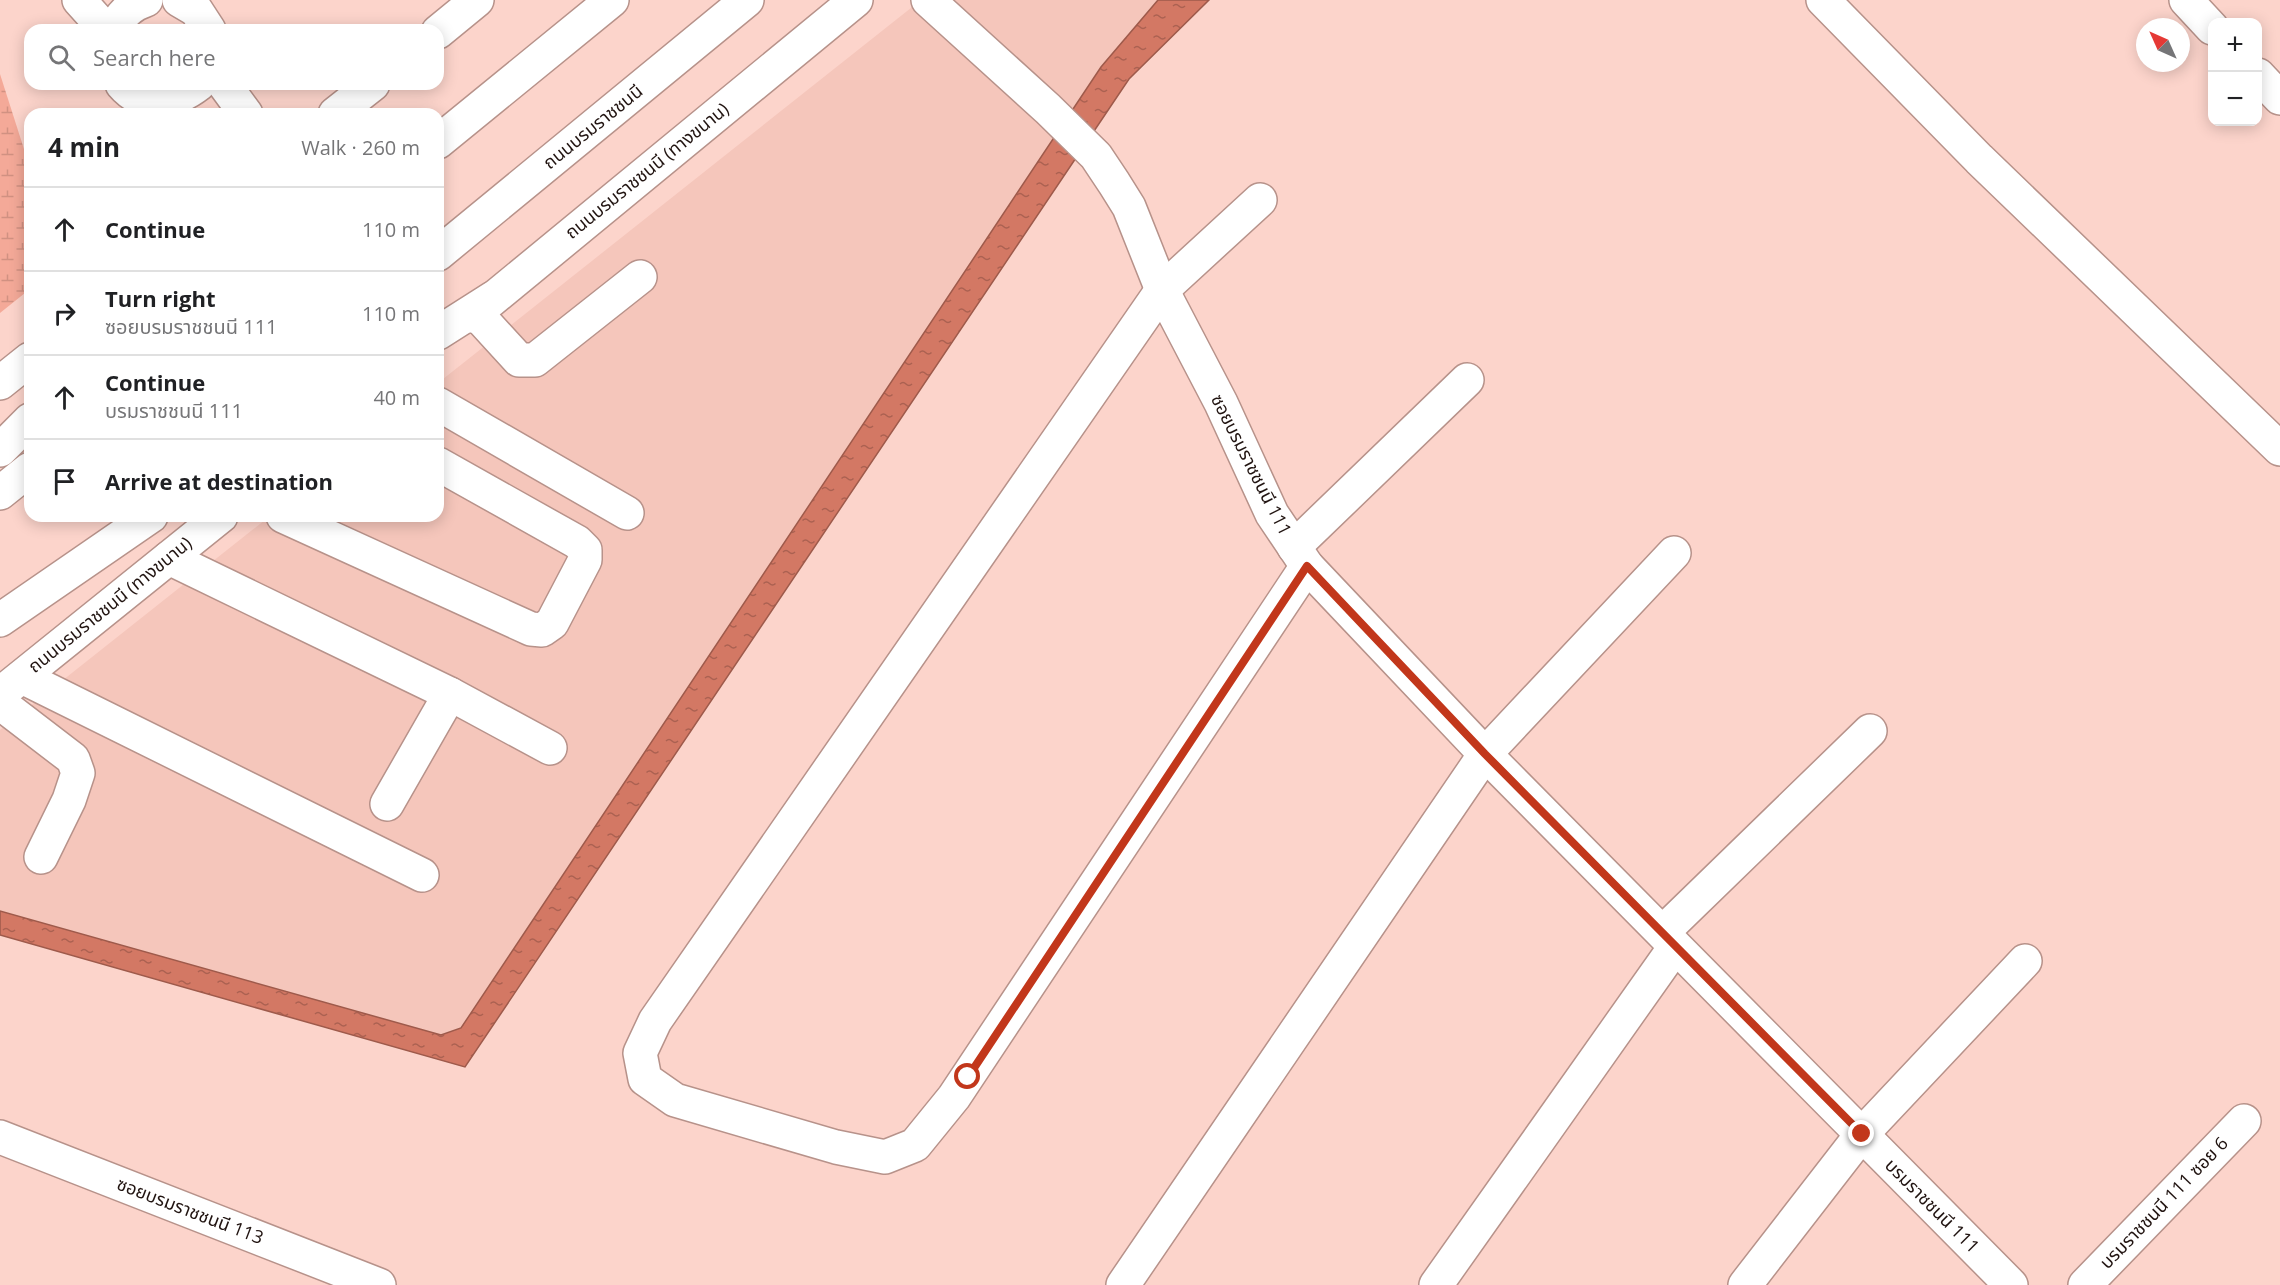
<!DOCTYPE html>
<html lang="en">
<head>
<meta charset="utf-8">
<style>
	body { margin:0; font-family:"Open Sans","Noto Sans Thai",sans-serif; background:#f6f6f6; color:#202124 }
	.controls { position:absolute; right:18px; top:18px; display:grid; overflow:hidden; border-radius:12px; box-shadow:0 3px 15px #0003 }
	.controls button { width:54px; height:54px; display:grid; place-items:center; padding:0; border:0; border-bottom:2px solid #e0e0e0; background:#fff; color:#202124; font:30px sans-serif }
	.compass { position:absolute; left:2136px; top:18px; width:54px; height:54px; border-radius:50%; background:#fff; box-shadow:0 3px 15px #0003; rotate:315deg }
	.stop { position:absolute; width:18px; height:18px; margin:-14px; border:4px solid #c2371b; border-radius:50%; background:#fff }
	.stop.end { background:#c2371b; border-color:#fff; box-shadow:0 2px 6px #0008 }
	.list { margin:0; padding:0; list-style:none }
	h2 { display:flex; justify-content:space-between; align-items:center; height:78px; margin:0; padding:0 24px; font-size:26px }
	h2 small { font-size:20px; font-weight:400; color:#757577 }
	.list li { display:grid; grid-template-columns:39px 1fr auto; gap:18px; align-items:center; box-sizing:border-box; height:84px; padding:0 24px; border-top:2px solid #e0e0e0 }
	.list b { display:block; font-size:22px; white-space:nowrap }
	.list p { margin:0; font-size:20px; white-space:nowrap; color:#757577 }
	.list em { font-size:20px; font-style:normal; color:#757577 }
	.icon { flex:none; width:33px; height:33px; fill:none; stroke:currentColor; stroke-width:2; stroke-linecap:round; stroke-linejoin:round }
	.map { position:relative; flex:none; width:2280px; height:1285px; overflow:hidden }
	.search { position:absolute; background:#fff; box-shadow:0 3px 15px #0003; left:24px; top:24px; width:420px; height:66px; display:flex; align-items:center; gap:15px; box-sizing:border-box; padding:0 21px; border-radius:18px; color:#757577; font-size:22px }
	.panel { position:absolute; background:#fff; box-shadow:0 3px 15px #0003; left:24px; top:108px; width:420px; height:414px; border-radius:18px }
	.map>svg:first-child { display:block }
</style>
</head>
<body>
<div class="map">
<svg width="2280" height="1285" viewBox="0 0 2280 1285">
	<defs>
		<pattern id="wetland-marsh" width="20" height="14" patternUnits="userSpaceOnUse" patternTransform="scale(1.5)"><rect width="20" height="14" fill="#f4a998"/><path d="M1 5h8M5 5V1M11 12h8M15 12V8" fill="none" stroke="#d19182"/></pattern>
		<pattern id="water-ripples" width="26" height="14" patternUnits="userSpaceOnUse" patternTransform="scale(1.5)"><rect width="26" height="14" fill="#d37864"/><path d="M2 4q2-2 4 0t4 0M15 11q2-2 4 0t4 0" fill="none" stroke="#ab6151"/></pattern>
	</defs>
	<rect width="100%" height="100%" fill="#fcd4cb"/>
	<polygon fill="#f5c6bb" points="921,0 1158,0 1101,67 461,1028 441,1035 0,911 0,730 270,516 438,516 438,383"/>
	<polygon fill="url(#wetland-marsh)" points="0,74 30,168 30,289 0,313"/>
	<polygon fill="url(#water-ripples)" stroke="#9e5a4b" stroke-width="1.5" points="1158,0 1209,0 1129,79 465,1067 0,935 0,911 441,1035 461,1028 1101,67"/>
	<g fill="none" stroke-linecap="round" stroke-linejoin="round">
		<g stroke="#b7928a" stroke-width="36">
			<g id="minor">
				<polyline points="79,0 106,30"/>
				<polyline points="179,0 196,10 209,30"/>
				<polyline points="928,0 1048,109 1096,156 1114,183 1129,207 1162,290 1221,403 1272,514 1307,566 1485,754 2011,1285"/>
				<polyline points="1823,0 1979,159 2280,449"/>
				<polyline points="2186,0 2212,28"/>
				<path d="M113,30c8,-15 17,-25 33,-30"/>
				<polyline points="2258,75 2280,98"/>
				<path d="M122,84c22,26 54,18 77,0"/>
				<polyline points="224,84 246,114"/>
				<polyline points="1260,200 1162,290 655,1021 640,1053 645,1079 675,1100 836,1147 885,1157 915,1145 954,1097 1307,566"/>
				<polyline points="476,313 519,360 535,360 640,277"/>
				<polyline points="438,404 627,513"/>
				<polyline points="283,516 531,629 542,630 552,623 585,560 585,550 577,542 438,464"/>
				<polyline points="1294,547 1467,380"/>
				<polyline points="169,558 450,694 550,748"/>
				<polyline points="22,677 422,875"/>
				<polyline points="0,703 73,759 78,773 69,800 41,857"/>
				<polyline points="387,804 450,694"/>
				<polyline points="1663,932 1870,731"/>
				<polyline points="0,1137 379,1285"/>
				<polyline points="1123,1285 1485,754 1674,553"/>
				<polyline points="1436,1285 1675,947"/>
				<polyline points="1745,1285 1862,1134 2025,961"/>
				<polyline points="2085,1285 2244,1121"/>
			</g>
		</g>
		<g stroke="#b7928a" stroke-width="36">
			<g id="major">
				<polyline points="438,32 477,0"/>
				<polyline points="335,114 373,84"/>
				<polyline points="472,316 856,0"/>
				<polyline points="0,383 30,359"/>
				<polyline points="0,694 221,516"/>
			</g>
		</g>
		<g stroke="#b7928a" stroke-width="36">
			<g id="highway">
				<polyline points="438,142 612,0"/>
				<polyline points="438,254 747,0"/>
				<polyline points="438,333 493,298"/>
				<polyline points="0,450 30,420"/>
				<polyline points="0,493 30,469"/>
				<polyline points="0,620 151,516"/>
			</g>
		</g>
		<use href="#minor" stroke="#fff" stroke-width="33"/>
		<use href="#major" stroke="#fff" stroke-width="33"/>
		<use href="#highway" stroke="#fff" stroke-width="33"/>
	</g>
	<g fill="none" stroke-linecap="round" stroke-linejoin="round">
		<polyline stroke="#c2371b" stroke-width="8" points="968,1077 1307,566 1485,754 1862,1134"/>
	</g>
	<g text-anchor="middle" stroke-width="6" stroke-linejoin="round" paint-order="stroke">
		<g font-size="18" fill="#211411" stroke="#fff">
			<text transform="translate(593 127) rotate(-39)" y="6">ถนนบรมราชชนนี</text>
			<text transform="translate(647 171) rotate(-39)" y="6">ถนนบรมราชชนนี (ทางขนาน)</text>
			<text transform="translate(1251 465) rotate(63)" y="6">ซอยบรมราชชนนี 111</text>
			<text transform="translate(110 605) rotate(-39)" y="6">ถนนบรมราชชนนี (ทางขนาน)</text>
			<text transform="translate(2164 1203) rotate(-46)" y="6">บรมราชชนนี 111 ซอย 6</text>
			<text transform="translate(1932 1206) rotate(45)" y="6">บรมราชชนนี 111</text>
			<text transform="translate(190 1211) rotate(21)" y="6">ซอยบรมราชชนนี 113</text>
		</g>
	</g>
</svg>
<div class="controls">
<button>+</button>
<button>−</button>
</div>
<svg class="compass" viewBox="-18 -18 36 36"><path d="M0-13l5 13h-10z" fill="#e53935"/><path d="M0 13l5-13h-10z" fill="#757577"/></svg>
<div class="stop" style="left:968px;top:1077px"></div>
<div class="stop end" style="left:1862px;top:1134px"></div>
<div class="search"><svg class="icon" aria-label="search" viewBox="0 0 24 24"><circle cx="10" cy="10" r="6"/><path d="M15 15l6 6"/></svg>Search here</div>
<section class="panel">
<h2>4 min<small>Walk · 260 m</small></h2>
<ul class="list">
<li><svg class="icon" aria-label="ahead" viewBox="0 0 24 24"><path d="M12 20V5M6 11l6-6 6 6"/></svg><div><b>Continue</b></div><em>110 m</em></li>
<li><svg class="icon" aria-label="right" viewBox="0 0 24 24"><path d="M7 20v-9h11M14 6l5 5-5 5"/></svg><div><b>Turn right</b><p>ซอยบรมราชชนนี 111</p></div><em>110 m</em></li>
<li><svg class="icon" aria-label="ahead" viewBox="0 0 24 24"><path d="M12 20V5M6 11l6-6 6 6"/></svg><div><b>Continue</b><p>บรมราชชนนี 111</p></div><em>40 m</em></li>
<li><svg class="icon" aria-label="arrive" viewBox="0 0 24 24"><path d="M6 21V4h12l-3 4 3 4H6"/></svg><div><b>Arrive at destination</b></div></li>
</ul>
</section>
</div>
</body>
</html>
